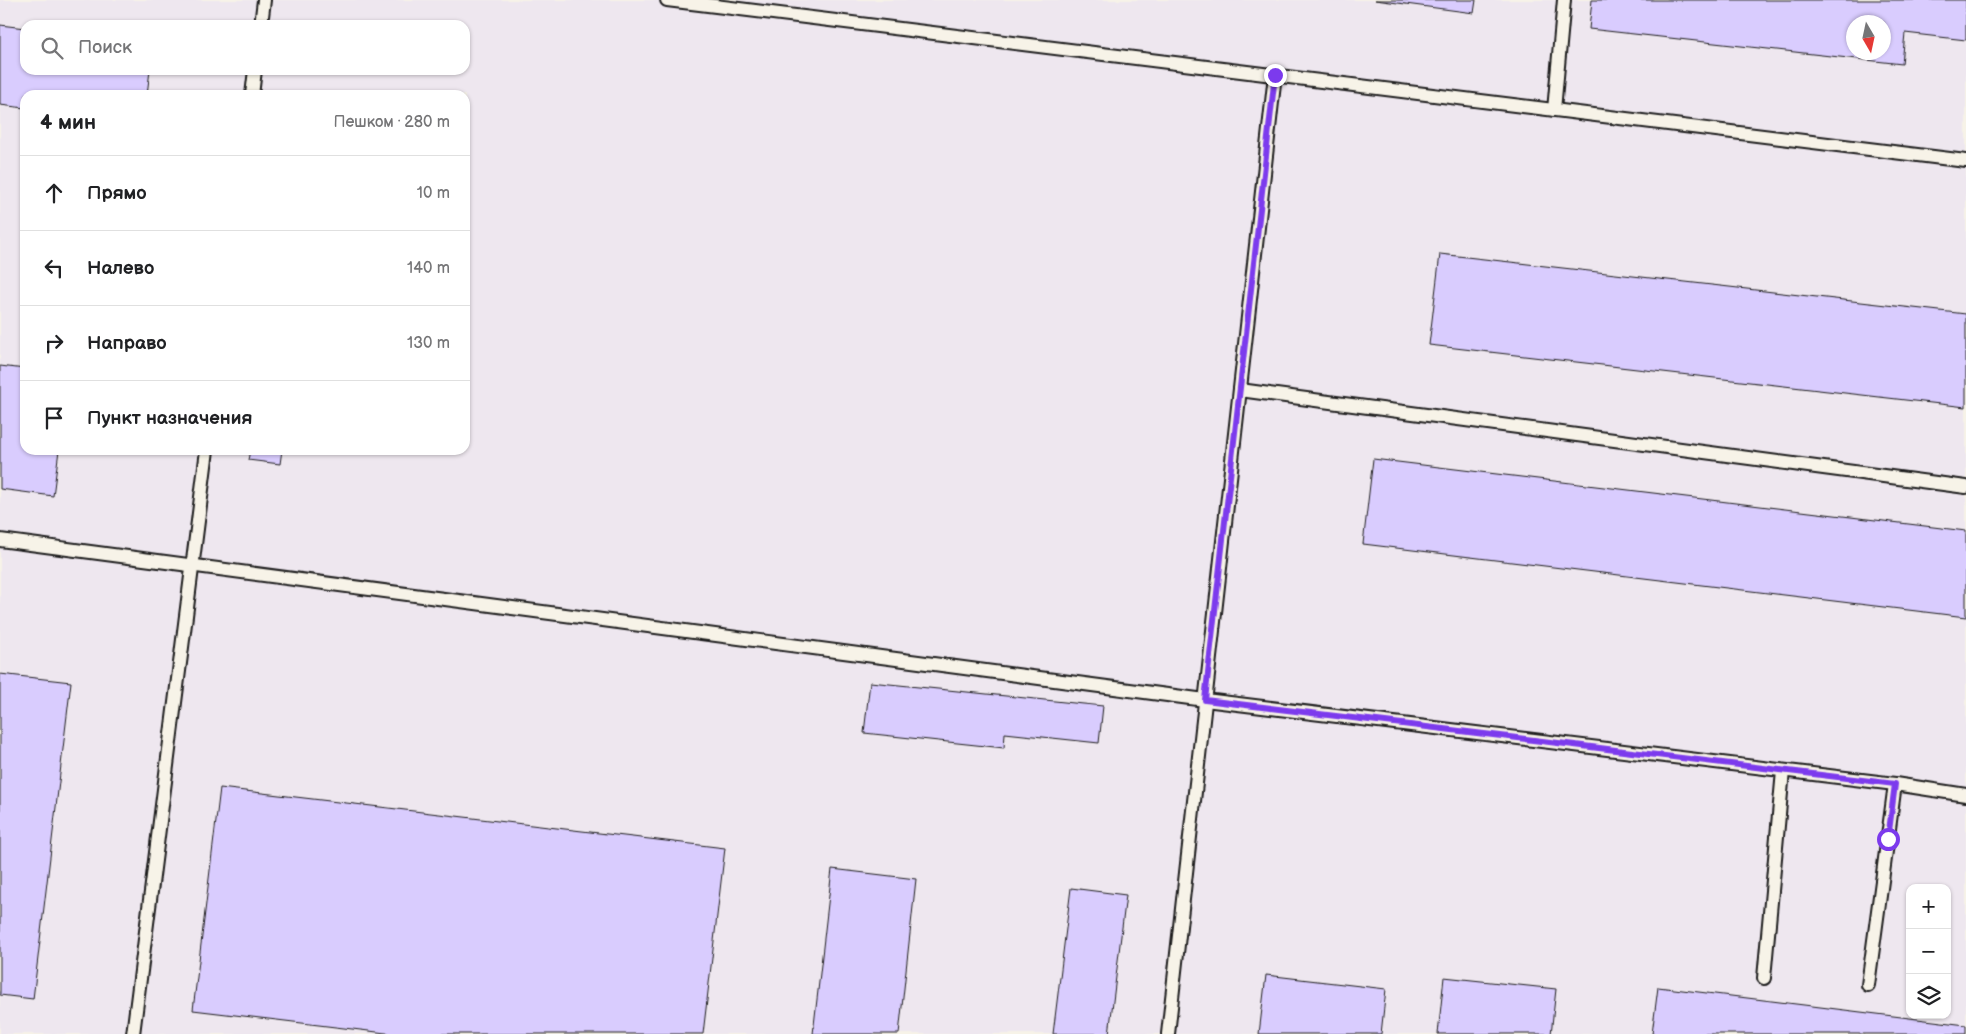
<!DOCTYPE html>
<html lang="ru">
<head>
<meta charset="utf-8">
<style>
	body { margin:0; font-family:"Balsamiq Sans",sans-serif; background:#f2f2f2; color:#202124 }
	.controls { position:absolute; right:15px; bottom:15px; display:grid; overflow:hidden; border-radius:10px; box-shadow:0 1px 4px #0004 }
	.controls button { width:45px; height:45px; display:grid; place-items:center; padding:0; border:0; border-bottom:1px solid #e0e0e0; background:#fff; color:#202124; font:25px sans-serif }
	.compass { position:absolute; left:1846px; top:15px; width:45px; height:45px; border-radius:50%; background:#fff; box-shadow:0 1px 4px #0004; rotate:171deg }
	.stop { position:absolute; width:15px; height:15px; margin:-11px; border:4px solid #7c3aed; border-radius:50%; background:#fff }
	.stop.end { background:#7c3aed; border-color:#fff; box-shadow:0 1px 5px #0008 }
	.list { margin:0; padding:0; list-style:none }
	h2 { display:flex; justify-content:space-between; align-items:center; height:65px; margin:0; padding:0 20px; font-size:21px }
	h2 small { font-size:16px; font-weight:400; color:#757577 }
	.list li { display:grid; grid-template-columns:32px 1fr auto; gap:15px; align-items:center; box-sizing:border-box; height:75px; padding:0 20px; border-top:1px solid #e0e0e0 }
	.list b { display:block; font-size:19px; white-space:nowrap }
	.list em { font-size:16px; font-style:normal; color:#757577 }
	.icon { flex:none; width:28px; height:28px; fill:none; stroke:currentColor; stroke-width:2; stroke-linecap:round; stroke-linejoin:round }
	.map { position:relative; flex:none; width:1966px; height:1034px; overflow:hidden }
	.search { position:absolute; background:#fff; box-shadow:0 1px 4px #0004; left:20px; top:20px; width:450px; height:55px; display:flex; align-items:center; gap:12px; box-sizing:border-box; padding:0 18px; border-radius:15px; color:#757577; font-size:19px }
	.panel { position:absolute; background:#fff; box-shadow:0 1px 4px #0004; left:20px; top:90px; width:450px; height:365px; border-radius:15px }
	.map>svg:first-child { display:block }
</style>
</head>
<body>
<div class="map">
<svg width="1966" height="1034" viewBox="0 0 1966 1034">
	<rect width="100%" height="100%" fill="#f7f3e8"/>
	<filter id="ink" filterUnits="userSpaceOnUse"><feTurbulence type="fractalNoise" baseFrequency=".02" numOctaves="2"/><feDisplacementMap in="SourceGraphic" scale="10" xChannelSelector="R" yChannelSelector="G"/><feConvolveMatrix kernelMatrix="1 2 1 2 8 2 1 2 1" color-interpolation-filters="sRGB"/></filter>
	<g filter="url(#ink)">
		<path fill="#eee7ef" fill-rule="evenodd" d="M0,0h1966v1034h-1966zM1854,22h30v30h-30zM25,25h440v45h-440zM25,95h440v355h-440zM1910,888h37v127h-37z"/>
		<g fill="#d9ccfe" stroke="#1c1c1c" fill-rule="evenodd">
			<polygon points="1375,0 1476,0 1474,13"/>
			<path d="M1592,0h374v40l-61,-7 -3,31 -313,-35zM1854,22h30v30h-30z"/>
			<polygon points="0,25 25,28 25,70 150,70 147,95 25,95 25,108 0,105"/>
			<polygon points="1440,254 1966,314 1966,407 1429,345"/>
			<polygon points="0,366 25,369 25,450 59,450 53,496 0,489"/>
			<polygon points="250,450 282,450 280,464 248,460"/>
			<polygon points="1373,459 1966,531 1966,617 1363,544"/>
			<polygon points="0,674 71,682 33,999 0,995"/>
			<polygon points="870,682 1103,706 1099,743 1005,733 1004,748 864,733"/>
			<polygon points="220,788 725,848 703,1034 394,1034 193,1010"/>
			<polygon points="832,869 916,879 899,1034 813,1034"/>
			<polygon points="1071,888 1126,895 1109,1034 1053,1034"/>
			<polygon points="1266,975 1386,989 1381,1034 1259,1034"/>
			<polygon points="1444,977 1556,989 1551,1034 1438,1034"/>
			<polygon points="1658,987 1966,1025 1966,1034 1652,1034"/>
		</g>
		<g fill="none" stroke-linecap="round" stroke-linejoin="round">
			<g stroke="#1c1c1c" stroke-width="16">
				<g id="lane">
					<polyline points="667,0 1966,161"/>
					<polyline points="261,25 264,0"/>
					<polyline points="252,95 255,70"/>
					<polyline points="1554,110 1564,0"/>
					<polyline points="1240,390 1966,487"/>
					<polyline points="0,540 1205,700 1895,784 1966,795"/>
					<polyline points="1764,978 1783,771"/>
					<polyline points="1868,985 1895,784"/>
					<polyline points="133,1034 207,450"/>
					<polyline points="1168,1034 1275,75"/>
				</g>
			</g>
			<use href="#lane" stroke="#f7f3e8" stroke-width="12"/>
		</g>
	</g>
	<g fill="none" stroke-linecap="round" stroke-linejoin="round" filter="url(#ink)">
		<polyline stroke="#7c3aed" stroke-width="6" points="1275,75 1205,700 1895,784 1888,839"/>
	</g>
</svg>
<div class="controls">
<button>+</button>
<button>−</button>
<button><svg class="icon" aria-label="layers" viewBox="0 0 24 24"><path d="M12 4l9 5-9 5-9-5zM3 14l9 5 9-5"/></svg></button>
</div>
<svg class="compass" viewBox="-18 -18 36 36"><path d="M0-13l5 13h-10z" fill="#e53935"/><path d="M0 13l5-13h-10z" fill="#757577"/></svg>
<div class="stop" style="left:1888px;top:839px"></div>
<div class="stop end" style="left:1275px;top:75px"></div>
<div class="search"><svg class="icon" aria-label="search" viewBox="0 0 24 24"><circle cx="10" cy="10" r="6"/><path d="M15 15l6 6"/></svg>Поиск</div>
<section class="panel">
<h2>4 мин<small>Пешком · 280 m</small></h2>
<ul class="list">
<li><svg class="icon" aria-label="ahead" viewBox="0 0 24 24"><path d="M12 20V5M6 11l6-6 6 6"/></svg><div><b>Прямо</b></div><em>10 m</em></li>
<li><svg class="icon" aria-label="left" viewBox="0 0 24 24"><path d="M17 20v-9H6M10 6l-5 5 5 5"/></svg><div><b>Налево</b></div><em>140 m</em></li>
<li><svg class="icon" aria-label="right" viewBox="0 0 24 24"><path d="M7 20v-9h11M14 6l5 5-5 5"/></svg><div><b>Направо</b></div><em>130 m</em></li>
<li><svg class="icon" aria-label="arrive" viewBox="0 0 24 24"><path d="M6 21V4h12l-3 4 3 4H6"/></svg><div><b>Пункт назначения</b></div></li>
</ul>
</section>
</div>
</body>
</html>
